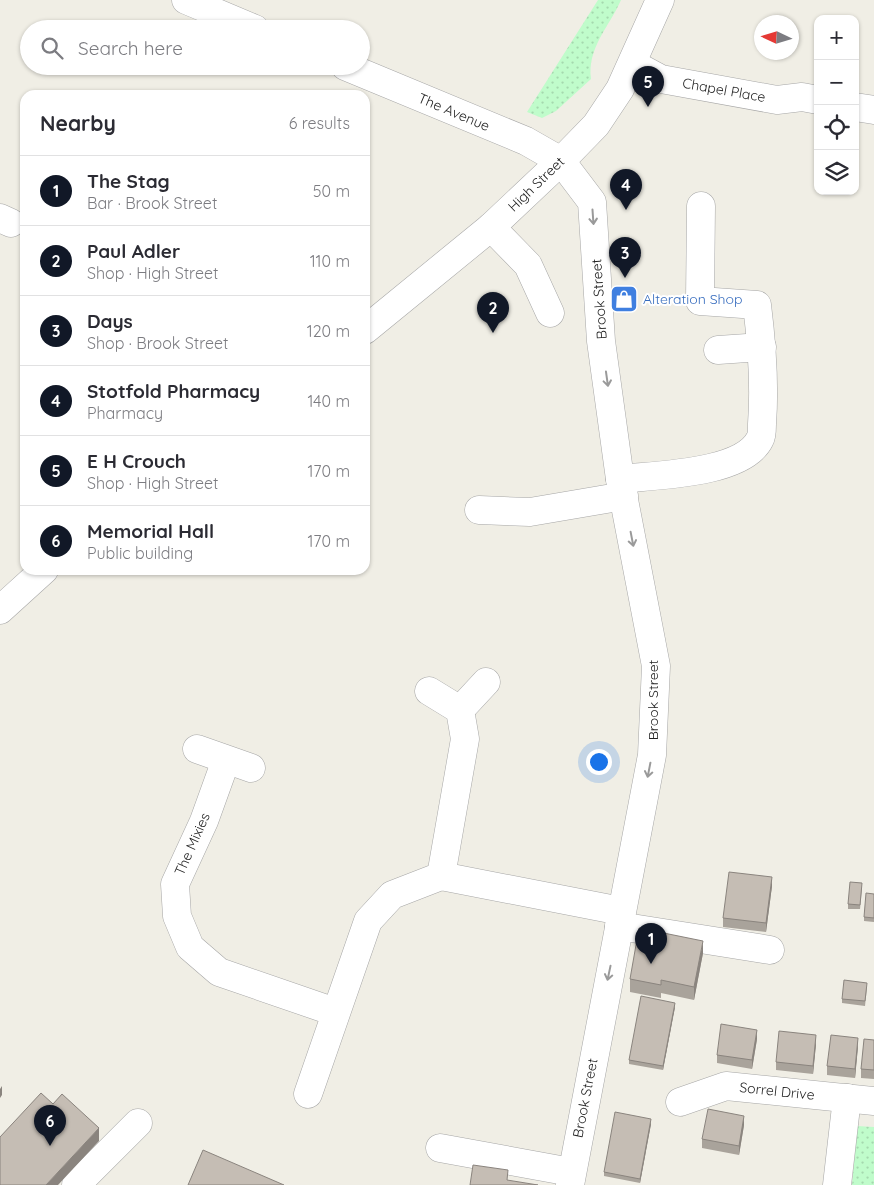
<!DOCTYPE html>
<html lang="en">
<head>
<meta charset="utf-8">
<style>
	body { margin:0; font-family:Quicksand,sans-serif; background:#f7f7f7; color:#2b2b33 }
	.controls { position:absolute; right:15px; top:15px; display:grid; overflow:hidden; border-radius:10px; box-shadow:0 1px 4px #0004 }
	.controls button { width:45px; height:45px; display:grid; place-items:center; padding:0; border:0; border-bottom:1px solid #e1e1e2; background:#fff; color:#2b2b33; font:25px sans-serif }
	.compass { position:absolute; left:754px; top:15px; width:45px; height:45px; border-radius:50%; background:#fff; box-shadow:0 1px 4px #0004; rotate:274deg }
	.you { position:absolute; left:598px; top:761px; width:18px; height:18px; margin:-12px; border:4px solid #fff; border-radius:50%; background:#1a73e8; box-shadow:0 0 0 8px #1a73e833 }
	.badge { display:grid; place-items:center; width:32px; height:32px; border-radius:50%; background:#111827; color:#fff; font-size:16px; font-weight:700 }
	.pin { position:absolute; translate:-50% -41px; filter:drop-shadow(0 1px 2px #0008) }
	.pin::after { content:''; position:absolute; top:26px; width:18px; height:15px; background:inherit; clip-path:polygon(0 0,100% 0,50% 100%) }
	.list { margin:0; padding:0; list-style:none }
	h2 { display:flex; justify-content:space-between; align-items:center; height:65px; margin:0; padding:0 20px; font-size:21px }
	h2 small { font-size:16px; font-weight:400; color:#7c7c81 }
	.list li { display:grid; grid-template-columns:32px 1fr auto; gap:15px; align-items:center; box-sizing:border-box; height:70px; padding:0 20px; border-top:1px solid #e1e1e2 }
	.list b { display:block; font-size:19px; white-space:nowrap }
	.list p { margin:0; font-size:16px; white-space:nowrap; color:#7c7c81 }
	.list em { font-size:16px; font-style:normal; color:#7c7c81 }
	.icon { flex:none; width:28px; height:28px; fill:none; stroke:currentColor; stroke-width:2; stroke-linecap:round; stroke-linejoin:round }
	.map { position:relative; flex:none; width:874px; height:1185px; overflow:hidden }
	.search { position:absolute; background:#fff; box-shadow:0 1px 4px #0004; left:20px; top:20px; width:350px; height:55px; display:flex; align-items:center; gap:12px; box-sizing:border-box; padding:0 18px; border-radius:28px; color:#7c7c81; font-size:19px }
	.panel { position:absolute; background:#fff; box-shadow:0 1px 4px #0004; left:20px; top:90px; width:350px; height:485px; border-radius:15px }
	.map>svg:first-child { display:block }
</style>
</head>
<body>
<div class="map">
<svg width="874" height="1185" viewBox="0 0 874 1185">
	<defs>
		<pattern id="park-dots" width="8" height="8" patternUnits="userSpaceOnUse" patternTransform="scale(1.25)"><rect width="8" height="8" fill="#c0fccb"/><path d="M2 2h.1M6 6h.1" fill="none" stroke="#a5d8ae" stroke-width="1.8" stroke-linecap="round"/></pattern>
	</defs>
	<rect width="100%" height="100%" fill="#f0eee5"/>
	<g fill="url(#park-dots)">
		<path d="M598,0h23c-12,27 -34,48 -30,79l-35,32 -14,7 -15,-6z"/>
		<polygon points="857,1126 874,1127 874,1185 852,1185"/>
	</g>
	<g fill="none" stroke-linecap="round" stroke-linejoin="round">
		<g stroke="#a6a6a6" stroke-width="29">
			<g id="minor">
				<polyline points="186,0 255,29"/>
				<polyline points="633,64 661,79 777,100 802,97 818,100"/>
				<polyline points="345,66 526,141 561,161 592,202 601,341 620,479 656,666 652,755 570,1185"/>
				<polyline points="855,107 874,110"/>
				<polyline points="0,218 11,223"/>
				<polyline points="491,227 528,265 550,313"/>
				<polyline points="365,330 491,227 561,161 596,125 620,89 660,0"/>
				<polyline points="718,350 762,347"/>
				<path d="M620,479c36,-4 123,-5 140,-40 2,-3 2,-11 2,-15 3,-40 0,-79 -5,-119l-57,-4 1,-95"/>
				<polyline points="479,510 530,512 624,496"/>
				<polyline points="0,610 44,570"/>
				<polyline points="429,691 460,710 465,739 441,876"/>
				<polyline points="460,710 486,682"/>
				<polyline points="197,749 251,768"/>
				<polyline points="226,760 204,821 175,884 177,916 190,947 219,972 335,1012"/>
				<polyline points="619,926 770,950"/>
				<polyline points="308,1094 368,921 392,895 441,876 621,911"/>
				<polyline points="680,1102 726,1086 874,1101"/>
				<polyline points="440,1148 571,1172"/>
				<polyline points="76,1185 138,1123"/>
				<polyline points="837,1185 847,1098"/>
			</g>
		</g>
		<use href="#minor" stroke="#fff" stroke-width="28"/>
	</g>
	<g fill="#a9a39b">
		<polygon points="772,886 766,932 723,927 723,918"/>
		<polygon points="862,888 860,909 848,909 848,904"/>
		<polygon points="874,894 874,922 864,921 864,917"/>
		<polygon points="703,953 694,1000 661,993 661,998 630,992 630,979"/>
		<polygon points="867,987 865,1006 842,1003 842,999"/>
		<polygon points="675,1007 663,1070 629,1064 629,1060"/>
		<polygon points="757,1039 752,1069 717,1063 717,1055"/>
		<polygon points="874,1040 874,1079 861,1078 861,1069"/>
		<polygon points="816,1044 813,1074 776,1070 776,1062"/>
		<polygon points="858,1046 855,1078 827,1075 827,1066"/>
		<polygon points="651,1124 640,1183 604,1176 604,1172"/>
		<polygon points="744,1125 739,1155 702,1148 702,1139"/>
	</g>
	<g fill="#8a847e">
		<polygon points="772,877 772,886 766,932 766,923"/>
		<polygon points="703,941 703,953 694,1000 694,987"/>
		<polygon points="675,1003 675,1007 663,1070 663,1066"/>
		<polygon points="757,1030 757,1039 752,1069 752,1060"/>
		<polygon points="816,1035 816,1044 813,1074 813,1066"/>
		<polygon points="858,1038 858,1046 855,1078 855,1069"/>
		<polygon points="2,1086 2,1095 0,1098 0,1089"/>
		<polygon points="744,1116 744,1125 739,1155 739,1146"/>
		<polygon points="651,1119 651,1124 640,1183 640,1179"/>
		<polygon points="99,1128 99,1141 58,1185 46,1185"/>
	</g>
	<g fill="#c5bdb4" stroke="#8a847e">
		<polygon points="729,872 772,877 766,923 723,918"/>
		<polygon points="850,882 862,883 860,905 848,904"/>
		<polygon points="866,893 874,894 874,918 864,917"/>
		<polygon points="639,928 703,941 694,987 661,980 661,985 630,979"/>
		<polygon points="844,980 867,983 865,1001 842,999"/>
		<polygon points="641,996 675,1003 663,1066 629,1060"/>
		<polygon points="721,1024 757,1030 752,1060 717,1055"/>
		<polygon points="779,1031 816,1035 813,1066 776,1062"/>
		<polygon points="831,1035 858,1038 855,1069 827,1066"/>
		<polygon points="864,1039 874,1040 874,1070 861,1069"/>
		<polygon points="41,1093 53,1104 62,1094 99,1128 46,1185 0,1185 0,1137"/>
		<polygon points="708,1109 744,1116 739,1146 702,1139"/>
		<polygon points="615,1112 651,1119 640,1179 604,1172"/>
		<polygon points="203,1150 284,1185 188,1185"/>
		<polygon points="473,1165 508,1170 507,1180 538,1185 470,1185"/>
	</g>
	<defs><path id="oneway-shaft" d="M-6 0H5M1.5-3L5.5 0L1.5 3" fill="none" stroke-width="1.6" stroke-linecap="round" stroke-linejoin="round" transform="scale(1.25)"/></defs>
	<g stroke="#9a9a9a">
		<use href="#oneway-shaft" transform="translate(593 217) rotate(86)"/>
		<use href="#oneway-shaft" transform="translate(607 379) rotate(82)"/>
		<use href="#oneway-shaft" transform="translate(632 539) rotate(79)"/>
		<use href="#oneway-shaft" transform="translate(649 770) rotate(101)"/>
		<use href="#oneway-shaft" transform="translate(609 973) rotate(102)"/>
	</g>
	<defs>
		<g id="shop-square" transform="scale(1.4375)"><rect x="-9" y="-9" width="18" height="18" rx="4" fill="#3f7fe0" stroke="#fff"/><path d="M-5-2.5h2.3a2.7 3.5 0 0 1 5.4 0H5L5.5 6h-11ZM-1.5-2.5h3a1.5 2.3 0 0 0-3 0Z" fill="#fff"/></g>
	</defs>
	<g fill-rule="evenodd">
		<use href="#shop-square" x="624" y="299"/>
	</g>
	<g text-anchor="middle" stroke-width="4" stroke-linejoin="round" paint-order="stroke">
		<g font-size="14" fill="#1f1f1f" stroke="#fff">
			<text transform="translate(724 90) rotate(10)" y="5">Chapel Place</text>
			<text transform="translate(454 112) rotate(23)" y="5">The Avenue</text>
			<text transform="translate(536 184) rotate(-44)" y="5">High Street</text>
			<text transform="translate(599 299) rotate(-94)" y="5">Brook Street</text>
			<text transform="translate(653 700) rotate(-90)" y="5">Brook Street</text>
			<text transform="translate(192 844) rotate(-66)" y="5">The Mixies</text>
			<text transform="translate(777 1091) rotate(6)" y="5">Sorrel Drive</text>
			<text transform="translate(585 1098) rotate(-79)" y="5">Brook Street</text>
		</g>
		<g font-size="14" fill="#366cbe" stroke="#fff" text-anchor="start">
			<text x="643" y="304">Alteration Shop</text>
		</g>
	</g>
</svg>
<div class="controls">
<button>+</button>
<button>−</button>
<button><svg class="icon" aria-label="locate" viewBox="0 0 24 24"><circle cx="12" cy="12" r="6"/><path d="M12 2v4M12 18v4M2 12h4M18 12h4"/></svg></button>
<button><svg class="icon" aria-label="layers" viewBox="0 0 24 24"><path d="M12 4l9 5-9 5-9-5zM3 14l9 5 9-5"/></svg></button>
</div>
<svg class="compass" viewBox="-18 -18 36 36"><path d="M0-13l5 13h-10z" fill="#e53935"/><path d="M0 13l5-13h-10z" fill="#7c7c81"/></svg>
<div class="you"></div>
<div class="pin badge" style="left:651px;top:964px">1</div>
<div class="pin badge" style="left:493px;top:333px">2</div>
<div class="pin badge" style="left:625px;top:278px">3</div>
<div class="pin badge" style="left:626px;top:210px">4</div>
<div class="pin badge" style="left:648px;top:107px">5</div>
<div class="pin badge" style="left:50px;top:1146px">6</div>
<div class="search"><svg class="icon" aria-label="search" viewBox="0 0 24 24"><circle cx="10" cy="10" r="6"/><path d="M15 15l6 6"/></svg>Search here</div>
<section class="panel">
<h2>Nearby<small>6 results</small></h2>
<ul class="list">
<li><span class="badge">1</span><div><b>The Stag</b><p>Bar · Brook Street</p></div><em>50 m</em></li>
<li><span class="badge">2</span><div><b>Paul Adler</b><p>Shop · High Street</p></div><em>110 m</em></li>
<li><span class="badge">3</span><div><b>Days</b><p>Shop · Brook Street</p></div><em>120 m</em></li>
<li><span class="badge">4</span><div><b>Stotfold Pharmacy</b><p>Pharmacy</p></div><em>140 m</em></li>
<li><span class="badge">5</span><div><b>E H Crouch</b><p>Shop · High Street</p></div><em>170 m</em></li>
<li><span class="badge">6</span><div><b>Memorial Hall</b><p>Public building</p></div><em>170 m</em></li>
</ul>
</section>
</div>
</body>
</html>
